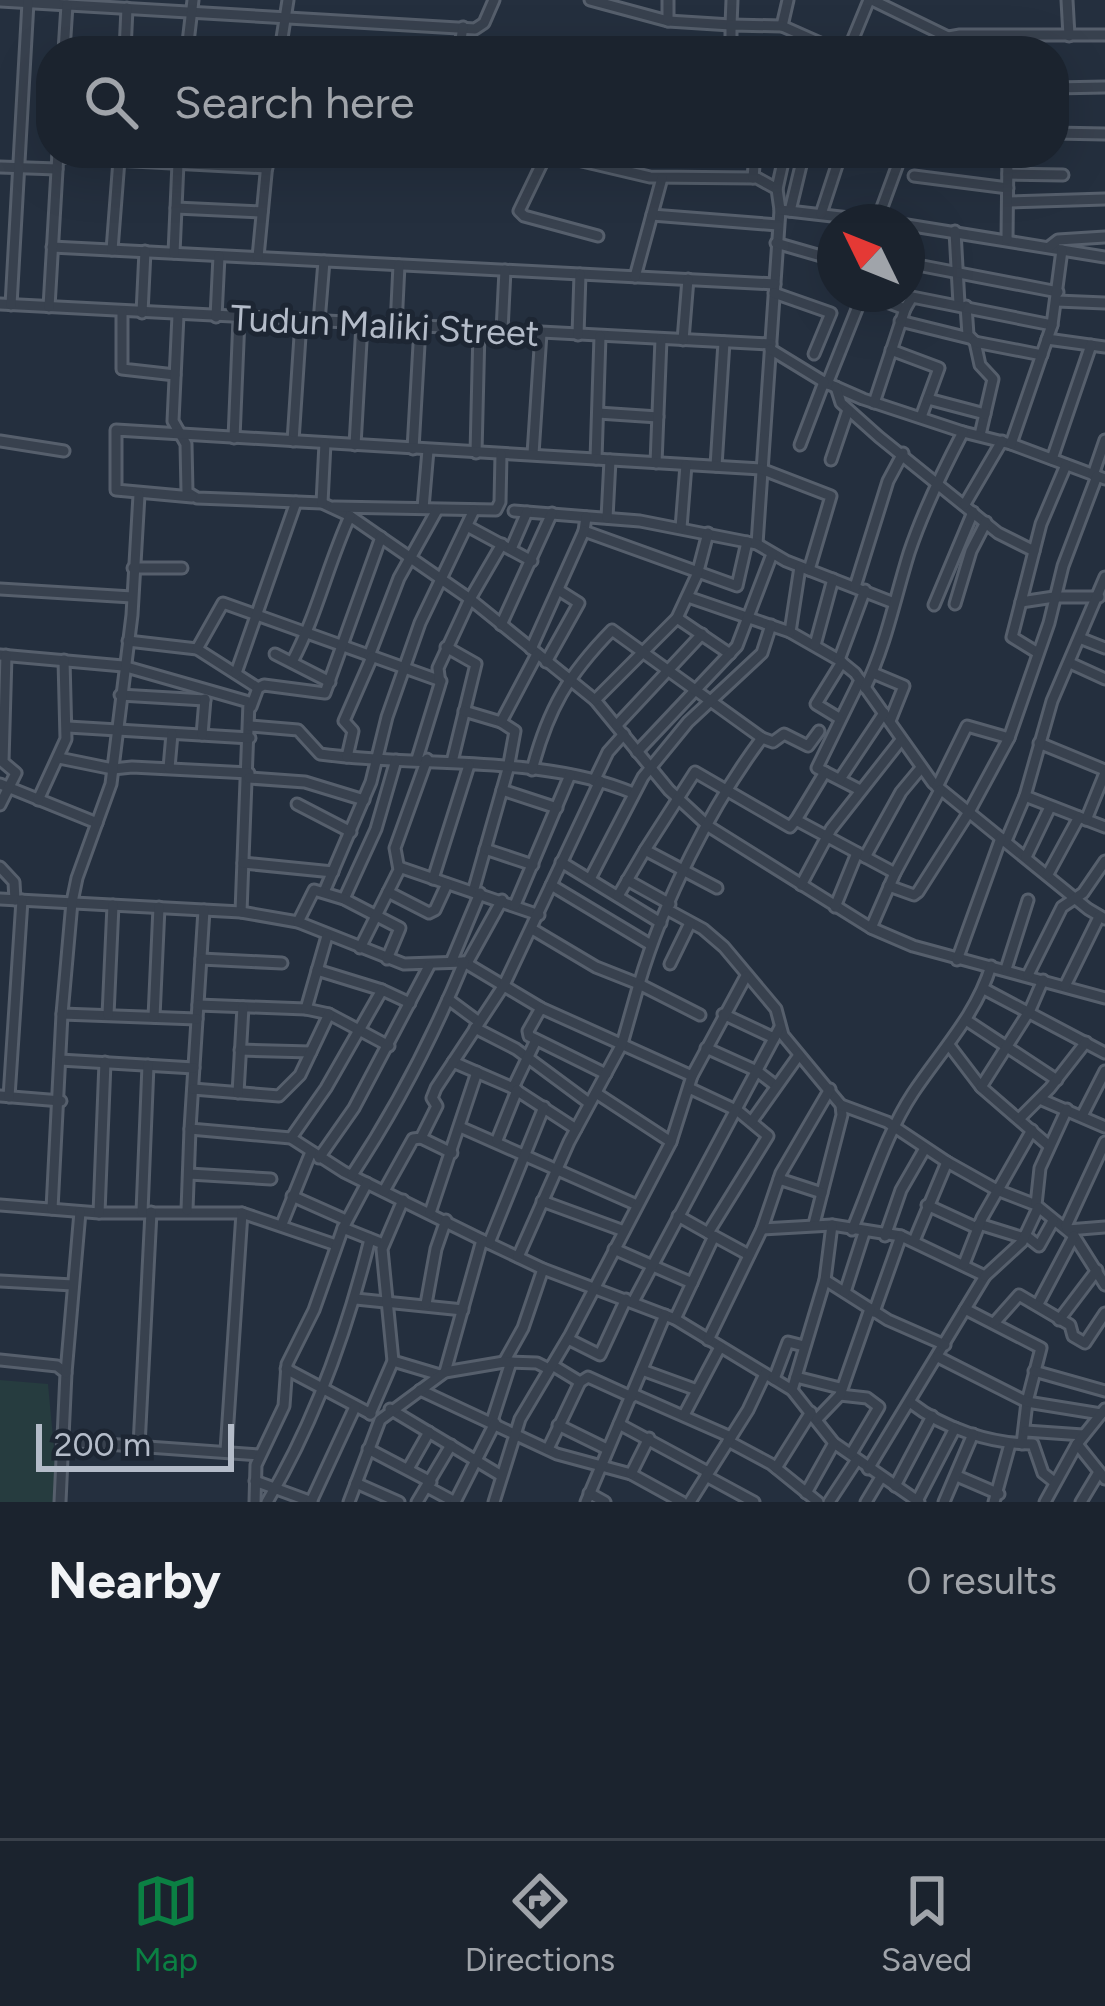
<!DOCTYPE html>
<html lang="en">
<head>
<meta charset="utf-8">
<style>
	body { margin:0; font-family:Figtree,sans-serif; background:#282f3a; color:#f1f3f6 }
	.compass { position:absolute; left:817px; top:204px; width:108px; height:108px; border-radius:50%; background:#1b232e; box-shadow:0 12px 48px #0002; rotate:313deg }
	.scale { position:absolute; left:36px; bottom:30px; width:198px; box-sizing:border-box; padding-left:12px; border:6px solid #b4bcc9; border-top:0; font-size:33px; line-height:42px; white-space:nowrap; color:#b4bcc9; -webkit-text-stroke:9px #1d2633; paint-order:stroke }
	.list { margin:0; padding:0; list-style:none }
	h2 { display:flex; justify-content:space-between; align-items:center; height:156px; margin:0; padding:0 48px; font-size:51px }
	h2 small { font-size:39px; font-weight:400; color:#a0a4aa }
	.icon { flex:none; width:66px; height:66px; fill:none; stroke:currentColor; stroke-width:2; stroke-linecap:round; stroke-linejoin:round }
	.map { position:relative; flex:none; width:1105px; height:1502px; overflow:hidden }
	.search { position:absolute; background:#1b232e; box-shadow:0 12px 48px #0002; left:36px; right:36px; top:36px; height:132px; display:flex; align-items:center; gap:30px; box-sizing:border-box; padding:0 42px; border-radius:48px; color:#a0a4aa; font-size:45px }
	.sheet { height:336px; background:#1b232e }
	nav { display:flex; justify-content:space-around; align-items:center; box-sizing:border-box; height:168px; border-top:3px solid #39404a; background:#1b232e; font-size:33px; color:#a0a4aa }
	nav a { display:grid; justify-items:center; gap:6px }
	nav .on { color:#0b8043 }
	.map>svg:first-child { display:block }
</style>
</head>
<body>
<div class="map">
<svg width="1105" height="1502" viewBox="0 0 1105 1502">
	<rect width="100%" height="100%" fill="#242f3e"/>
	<polygon fill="#263c3f" points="0,1380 48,1384 59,1502 0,1502"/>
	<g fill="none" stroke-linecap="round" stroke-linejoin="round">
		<g stroke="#565f6c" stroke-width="15">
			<g id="minor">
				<polyline points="590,0 668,21 731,25 732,0"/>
				<polyline points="872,0 948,37"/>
				<polyline points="1067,0 1069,36"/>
				<polyline points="0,1 475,29 484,23 494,0"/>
				<polyline points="668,21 668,0"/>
				<polyline points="782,26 788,0"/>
				<polyline points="64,51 67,5"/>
				<polyline points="125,51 127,8"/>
				<polyline points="187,51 193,0"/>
				<polyline points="280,51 288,0"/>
				<polyline points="459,51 463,27"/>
				<polyline points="731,51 731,25 782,26 827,46 850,51"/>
				<polyline points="848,51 869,0"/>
				<polyline points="886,51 934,48 943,38 960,35 1105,35"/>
				<polyline points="1054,88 1105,87"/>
				<polyline points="1054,133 1105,134"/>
				<polyline points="547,153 519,211 524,216 598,236"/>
				<polyline points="548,153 650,177 757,178 777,189 780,210 757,544"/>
				<polyline points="58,157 267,168"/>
				<polyline points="0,167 57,169"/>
				<polyline points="1008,174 1063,175"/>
				<polyline points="914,176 1008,188"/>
				<polyline points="753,178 755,153"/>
				<polyline points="777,189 785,153"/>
				<polyline points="1008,202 1105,199"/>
				<polyline points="176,208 262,212"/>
				<polyline points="780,210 884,222"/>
				<polyline points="790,211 804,153"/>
				<polyline points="821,214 841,153"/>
				<polyline points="652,215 778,225"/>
				<polyline points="877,221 902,153"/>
				<polyline points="907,225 1105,257"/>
				<polyline points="955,231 959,304"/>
				<polyline points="1007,239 1008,153"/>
				<polyline points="776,243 835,260"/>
				<polyline points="52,247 775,284"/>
				<polyline points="1049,247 1058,240 1105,237"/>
				<polyline points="112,250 119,160"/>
				<polyline points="174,253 178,163"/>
				<polyline points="258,257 268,153"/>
				<polyline points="907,263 1058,292"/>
				<polyline points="635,277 662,178"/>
				<polyline points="774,293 831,313 814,354"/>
				<polyline points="866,294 905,309"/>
				<polyline points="1057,301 1105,303"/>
				<polyline points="0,304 771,344"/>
				<polyline points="11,305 28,2"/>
				<polyline points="966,306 968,335 975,342 980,365 993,379 980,435"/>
				<polyline points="49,307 58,153"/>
				<polyline points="122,312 122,369 175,375"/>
				<polyline points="142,313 145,251"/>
				<polyline points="178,315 173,421 186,444 187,492 197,498 322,503 350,516 470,599 595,700 669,790 708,826 871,928 913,946 1105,998"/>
				<polyline points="216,317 219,256"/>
				<polyline points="900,321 969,338"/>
				<polyline points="319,322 324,261"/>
				<polyline points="396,326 399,265"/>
				<polyline points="502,331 505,270"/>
				<polyline points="578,335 580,274"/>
				<polyline points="1047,339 1105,347"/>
				<polyline points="683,340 688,279"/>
				<polyline points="975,342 1042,355"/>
				<polyline points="770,349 824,382 863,399 963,432 1011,444 1105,479"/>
				<polyline points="891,350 939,368 921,417"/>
				<polyline points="827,384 863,294"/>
				<polyline points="836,387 841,403 879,437 998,533 1034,551"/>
				<polyline points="928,399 985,414"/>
				<polyline points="874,403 905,309 912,297 1052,325"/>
				<polyline points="598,413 658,417"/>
				<polyline points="234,438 239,318"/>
				<polyline points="0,441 64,451"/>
				<polyline points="293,441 301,321"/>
				<polyline points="1011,444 1052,325 1062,250"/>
				<polyline points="355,445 362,324"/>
				<polyline points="800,445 824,382"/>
				<polyline points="413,449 420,327"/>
				<polyline points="476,453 479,330"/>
				<polyline points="533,454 541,333"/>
				<polyline points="596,459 600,336"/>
				<polyline points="1052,459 1091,345"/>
				<polyline points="831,460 848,410"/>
				<polyline points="656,463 661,339"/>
				<polyline points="716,466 724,342"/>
				<polyline points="1093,475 1105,440"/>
				<polyline points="192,497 116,490 116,430 761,469 831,496 809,570"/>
				<polyline points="322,503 325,443"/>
				<polyline points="965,504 1002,441"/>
				<polyline points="334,507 496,510 500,502 501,454"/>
				<polyline points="423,508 428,450"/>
				<polyline points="514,511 640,521 757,544 786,561 894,603"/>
				<polyline points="586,517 584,531 737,586 747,542"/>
				<polyline points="607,518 610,460"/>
				<polyline points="467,526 532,561"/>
				<polyline points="681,528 686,465"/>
				<polyline points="511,549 527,512"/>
				<polyline points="800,567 790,632 839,660 855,673 933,783 1088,909 1105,919"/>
				<polyline points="133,568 182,568"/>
				<polyline points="855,587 888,481 903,453"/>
				<polyline points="0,589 132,597"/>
				<polyline points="688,597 790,632"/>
				<polyline points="1021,602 1054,597 1099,597"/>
				<polyline points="955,604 971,551 986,522"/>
				<polyline points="934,605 973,512"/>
				<polyline points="677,618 730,654"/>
				<polyline points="501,625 552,513"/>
				<polyline points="1082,639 1105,648"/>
				<polyline points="128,641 197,649 258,688"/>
				<polyline points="815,645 833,579"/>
				<polyline points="446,647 476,664 452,762"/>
				<polyline points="197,649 223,603 441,681"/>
				<polyline points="531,649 584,531"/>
				<polyline points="1038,653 1012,637 1041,524 1066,465"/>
				<polyline points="275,654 330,682"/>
				<polyline points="0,655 123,666 249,702 241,912"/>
				<polyline points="369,656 399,578 437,510"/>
				<polyline points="839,660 865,590"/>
				<path d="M292,662c25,-47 36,-98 58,-146"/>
				<polyline points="546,662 579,603 560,591"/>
				<polyline points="1070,663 1105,679"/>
				<polyline points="236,673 296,502"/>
				<polyline points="873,673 904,686 890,721"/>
				<polyline points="860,680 817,768 860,790"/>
				<path d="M865,688c21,-43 30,-90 44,-135 14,-42 33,-81 54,-121"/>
				<polyline points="120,695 205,700"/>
				<polyline points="595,700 677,618 697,575 708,533"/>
				<polyline points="251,707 258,688 264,685 325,693 381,537"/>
				<polyline points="464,711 501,722 515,731 508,769 473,892"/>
				<polyline points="839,718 816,704 842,662"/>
				<polyline points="501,722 537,654"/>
				<polyline points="617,725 702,634"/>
				<path d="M250,726l48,4 22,24c99,14 221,0 313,39"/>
				<polyline points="68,727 250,738"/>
				<polyline points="202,735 205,699"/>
				<polyline points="1039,743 1105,770"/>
				<polyline points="637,752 737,646 772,554"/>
				<polyline points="347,757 353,731 344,721 372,657"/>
				<polyline points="59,758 113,769 132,767 249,773"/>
				<polyline points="417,759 440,684 438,668 470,599 502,544"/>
				<polyline points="169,768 172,734"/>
				<path d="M532,770c16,-61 36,-95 80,-140l150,108 11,4 11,-8 24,12 11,-15"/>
				<polyline points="825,772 796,820 895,873"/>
				<polyline points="249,778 305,782 364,800"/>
				<polyline points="840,779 884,713"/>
				<polyline points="594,781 608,752 624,734"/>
				<polyline points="0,784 97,823"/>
				<polyline points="937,787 967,726 1009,738"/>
				<polyline points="502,790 557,808"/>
				<polyline points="1025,796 1105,827"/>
				<polyline points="38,800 66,739 64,660"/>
				<polyline points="297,804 351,832"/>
				<polyline points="0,805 16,773 3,762 6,655"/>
				<polyline points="1086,820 1105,773"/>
				<polyline points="1006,841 1025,796 1052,701 1105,577"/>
				<polyline points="485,849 533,865"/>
				<polyline points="645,850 695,772 790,827 796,820"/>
				<polyline points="865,857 901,792 921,768"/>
				<polyline points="1026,857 1050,807"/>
				<polyline points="561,862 661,923"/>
				<polyline points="243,863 333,872"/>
				<polyline points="0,867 14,882 15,900"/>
				<polyline points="399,867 539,915"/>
				<polyline points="1048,874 1079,817"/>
				<polyline points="433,879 469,765"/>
				<polyline points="590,879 643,777 688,722 762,653 771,625"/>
				<polyline points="627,880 670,904"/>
				<polyline points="551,885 651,945"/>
				<polyline points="801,885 831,829 901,740"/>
				<polyline points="889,886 914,895 918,892 969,812 1009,738 1049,623 1063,566 1097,476"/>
				<polyline points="324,892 371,782 387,717 420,623 474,510"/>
				<polyline points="388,892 429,913 435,910 447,884"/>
				<polyline points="618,896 645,850 717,888"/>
				<polyline points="0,899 241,912 298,922 404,964 464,962 541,1008 692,1076"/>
				<polyline points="344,899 376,829 396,760"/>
				<polyline points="515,905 570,775"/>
				<polyline points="835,907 857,853"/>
				<polyline points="204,910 190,1129 291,1138 344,1172 482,1240 543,1269 675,1319 792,1390 834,1443 919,1502"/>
				<polyline points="668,910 703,929 724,947 776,1009 783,1035 841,1105 842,1115 814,1224"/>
				<polyline points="298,922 314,890 344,899 400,928 387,959"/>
				<polyline points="871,928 895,873 940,790"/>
				<path d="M532,929l64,38 43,17c24,-82 72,-178 123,-246"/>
				<polyline points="360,948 399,870 395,848 427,759"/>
				<polyline points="201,959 282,963"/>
				<polyline points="452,960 480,893"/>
				<polyline points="957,960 1001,838"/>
				<polyline points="467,963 502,900"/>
				<polyline points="670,964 690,923"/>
				<polyline points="1006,969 1028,900"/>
				<polyline points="317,970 382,990 410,1003"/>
				<polyline points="1028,975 1062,907 1083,893 1105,861"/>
				<polyline points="1065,986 1099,917"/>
				<polyline points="984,989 1105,1053"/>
				<polyline points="448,999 479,1022"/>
				<polyline points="198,1005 306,1009 329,1014 389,1046"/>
				<polyline points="541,1008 528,1031 529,1036 606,1074"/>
				<polyline points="306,1009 327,936"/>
				<polyline points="62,1014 197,1019"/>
				<polyline points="723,1014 774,1038"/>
				<polyline points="108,1015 113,905"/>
				<polyline points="154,1017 159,907"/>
				<polyline points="966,1020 1057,1080"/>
				<polyline points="475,1028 516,1049 589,1103"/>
				<polyline points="949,1045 981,1087 1048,1145"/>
				<polyline points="706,1048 757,1071 775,1085"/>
				<polyline points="240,1050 311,1052"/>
				<polyline points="60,1060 194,1068"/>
				<polyline points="453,1062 513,1088 576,1129"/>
				<polyline points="981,1087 1030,1010 1043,980"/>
				<polyline points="513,1088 536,1040"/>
				<polyline points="689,1088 738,1111 768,1136 708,1233"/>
				<polyline points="193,1089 279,1096 300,1075 329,1014"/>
				<polyline points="238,1093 243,1007"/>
				<polyline points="596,1093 671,1142"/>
				<polyline points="0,1096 61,1101"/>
				<polyline points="9,1097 22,900"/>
				<polyline points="1040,1099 1105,1127"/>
				<polyline points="841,1105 887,1122 947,1162 997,1190 1036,1205"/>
				<polyline points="1067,1109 1040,1168 1036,1205 1074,1236 1105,1285"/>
				<polyline points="1082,1116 1105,1071"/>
				<polyline points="1019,1119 1050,1088 1086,1042"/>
				<polyline points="752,1121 799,1055"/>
				<polyline points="460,1127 637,1205"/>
				<polyline points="291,1138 326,1088 382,990"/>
				<polyline points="421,1138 452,1153"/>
				<polyline points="497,1140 517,1090"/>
				<polyline points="1105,1142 1066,1226 1068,1230 1105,1227"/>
				<polyline points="319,1158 354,1108 429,966"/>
				<polyline points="189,1174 271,1179"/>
				<path d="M352,1175c45,-68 81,-138 112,-213"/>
				<polyline points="779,1179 822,1193"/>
				<polyline points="384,1191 413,1139 421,1138 437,1106 432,1098 436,1088 504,985 600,781"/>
				<polyline points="292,1196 346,1220"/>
				<polyline points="542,1201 624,1231"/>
				<polyline points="0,1205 99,1213 242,1213 336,1245"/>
				<polyline points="927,1205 977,1228"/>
				<polyline points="52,1209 62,1014 72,902 77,878 111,784 132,615 139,495"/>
				<polyline points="187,1210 190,1129"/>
				<polyline points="142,1212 148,1065"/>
				<polyline points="99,1213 105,1062"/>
				<polyline points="430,1213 477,1072"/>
				<polyline points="678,1216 710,1234"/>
				<polyline points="282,1224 311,1152"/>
				<polyline points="979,1224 1024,1238"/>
				<polyline points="343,1228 383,1244"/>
				<polyline points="762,1229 832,1225 901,1236 985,1276 868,1469"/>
				<path d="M852,1230c19,-45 34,-96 61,-137 28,-42 63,-78 78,-127"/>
				<polyline points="1025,1235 1039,1246 1053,1221"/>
				<polyline points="885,1236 901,1190 924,1150"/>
				<polyline points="914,1241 947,1162"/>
				<polyline points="489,1243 544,1107"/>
				<polyline points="614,1249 692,1283"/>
				<polyline points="518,1257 569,1142 622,1044 639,984 700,1015"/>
				<polyline points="964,1264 982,1218 1032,1130"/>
				<polyline points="985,1276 1022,1242 1038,1208"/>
				<polyline points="825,1280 888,1320 945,1345"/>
				<polyline points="0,1281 73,1285"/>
				<polyline points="845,1292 864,1233"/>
				<polyline points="356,1299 463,1310"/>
				<polyline points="633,1302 780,1027"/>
				<polyline points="426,1304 436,1249 446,1220"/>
				<polyline points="1038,1304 1074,1236"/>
				<polyline points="965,1309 1041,1348 1027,1402 1022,1444"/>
				<polyline points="874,1312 901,1236"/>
				<polyline points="675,1319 714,1236 749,1255"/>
				<polyline points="1059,1320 1097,1270"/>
				<polyline points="995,1322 1019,1295 1070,1325 1073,1336 1085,1343 1105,1313"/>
				<polyline points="568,1339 600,1355 626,1299"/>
				<polyline points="708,1340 762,1229 781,1173 830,1089"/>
				<polyline points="938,1357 1027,1402 1101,1414"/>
				<polyline points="0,1360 57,1366 66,1373 60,1502"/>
				<polyline points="393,1361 440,1375"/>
				<polyline points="504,1362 523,1328 543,1269"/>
				<polyline points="286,1369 371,1414"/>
				<polyline points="642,1370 697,1390"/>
				<polyline points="1034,1371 1105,1391"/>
				<polyline points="445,1372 482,1240"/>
				<polyline points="66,1373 80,1212"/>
				<polyline points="796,1377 840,1388"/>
				<polyline points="774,1379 788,1342 804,1346"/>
				<polyline points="580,1382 588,1377 632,1397"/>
				<polyline points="420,1390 557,1454 631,1474 682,1502"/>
				<polyline points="792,1390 825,1280 832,1225"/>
				<polyline points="633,1394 731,1437"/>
				<polyline points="840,1395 867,1398 879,1407 851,1454"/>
				<path d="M911,1403c33,26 81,41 122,41l10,29 10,8"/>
				<polyline points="390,1409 500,1475"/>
				<polyline points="370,1414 393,1361 382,1249 403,1200"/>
				<polyline points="684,1415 720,1347"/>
				<polyline points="817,1419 840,1395 870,1309"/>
				<polyline points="492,1421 511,1362"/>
				<polyline points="619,1424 708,1472"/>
				<polyline points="558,1425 607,1449"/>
				<polyline points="1026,1431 1083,1435"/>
				<polyline points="64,1441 259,1455"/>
				<polyline points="728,1441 771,1464 818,1502"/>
				<polyline points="1077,1444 1105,1479"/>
				<polyline points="139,1446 151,1212"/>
				<polyline points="368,1449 431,1482"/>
				<polyline points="548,1449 580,1382 552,1365"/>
				<polyline points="226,1451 242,1213"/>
				<polyline points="776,1468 811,1412"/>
				<polyline points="408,1469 429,1432"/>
				<polyline points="631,1474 649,1438"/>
				<polyline points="706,1476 754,1502"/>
				<polyline points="957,1476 999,1494"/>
				<polyline points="255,1481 312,1502"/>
				<polyline points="356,1483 399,1502"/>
				<polyline points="895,1486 932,1416"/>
				<polyline points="427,1487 455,1502"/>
				<polyline points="589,1493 605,1502"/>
				<polyline points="806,1493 834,1443"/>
				<polyline points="917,1501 955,1428"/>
				<polyline points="255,1502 256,1465 284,1406 287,1364 314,1310 343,1228 367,1183"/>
				<path d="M267,1502c49,-82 80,-171 103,-263"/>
				<polyline points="311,1502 355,1407"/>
				<polyline points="349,1502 380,1420 445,1372 504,1362 537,1363 549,1369"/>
				<polyline points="417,1502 451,1445"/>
				<polyline points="455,1502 495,1423"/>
				<polyline points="494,1502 520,1419 570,1335 671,1142 692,1076 746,976"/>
				<polyline points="586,1502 665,1315"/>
				<polyline points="690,1502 748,1410 765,1374"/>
				<polyline points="829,1502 856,1461"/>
				<polyline points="866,1502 881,1477"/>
				<polyline points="944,1502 973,1434"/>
				<polyline points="994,1502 1010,1444"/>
				<polyline points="1045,1502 1077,1444 1105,1409"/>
				<polyline points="1081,1502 1099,1472"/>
			</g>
		</g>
		<use href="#minor" stroke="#38414e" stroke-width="9"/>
	</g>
	<g text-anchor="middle" stroke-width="10" stroke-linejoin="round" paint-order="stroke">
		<g font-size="36" fill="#b4bcc9" stroke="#1d2633">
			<text transform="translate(385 325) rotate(3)" y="13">Tudun Maliki Street</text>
		</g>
	</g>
</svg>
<svg class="compass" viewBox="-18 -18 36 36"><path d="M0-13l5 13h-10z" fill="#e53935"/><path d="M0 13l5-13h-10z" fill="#a0a4aa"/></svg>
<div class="scale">200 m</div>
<div class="search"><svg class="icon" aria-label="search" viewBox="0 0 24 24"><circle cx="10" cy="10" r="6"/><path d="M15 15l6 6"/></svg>Search here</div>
</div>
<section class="sheet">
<h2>Nearby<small>0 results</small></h2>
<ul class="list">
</ul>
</section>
<nav>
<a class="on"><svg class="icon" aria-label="map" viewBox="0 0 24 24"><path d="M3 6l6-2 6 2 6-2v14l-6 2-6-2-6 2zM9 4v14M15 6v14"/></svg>Map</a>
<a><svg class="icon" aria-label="directions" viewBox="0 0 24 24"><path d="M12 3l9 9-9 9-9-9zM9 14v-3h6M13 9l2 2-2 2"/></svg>Directions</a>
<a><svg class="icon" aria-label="saved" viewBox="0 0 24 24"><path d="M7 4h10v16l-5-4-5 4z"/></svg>Saved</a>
</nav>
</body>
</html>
